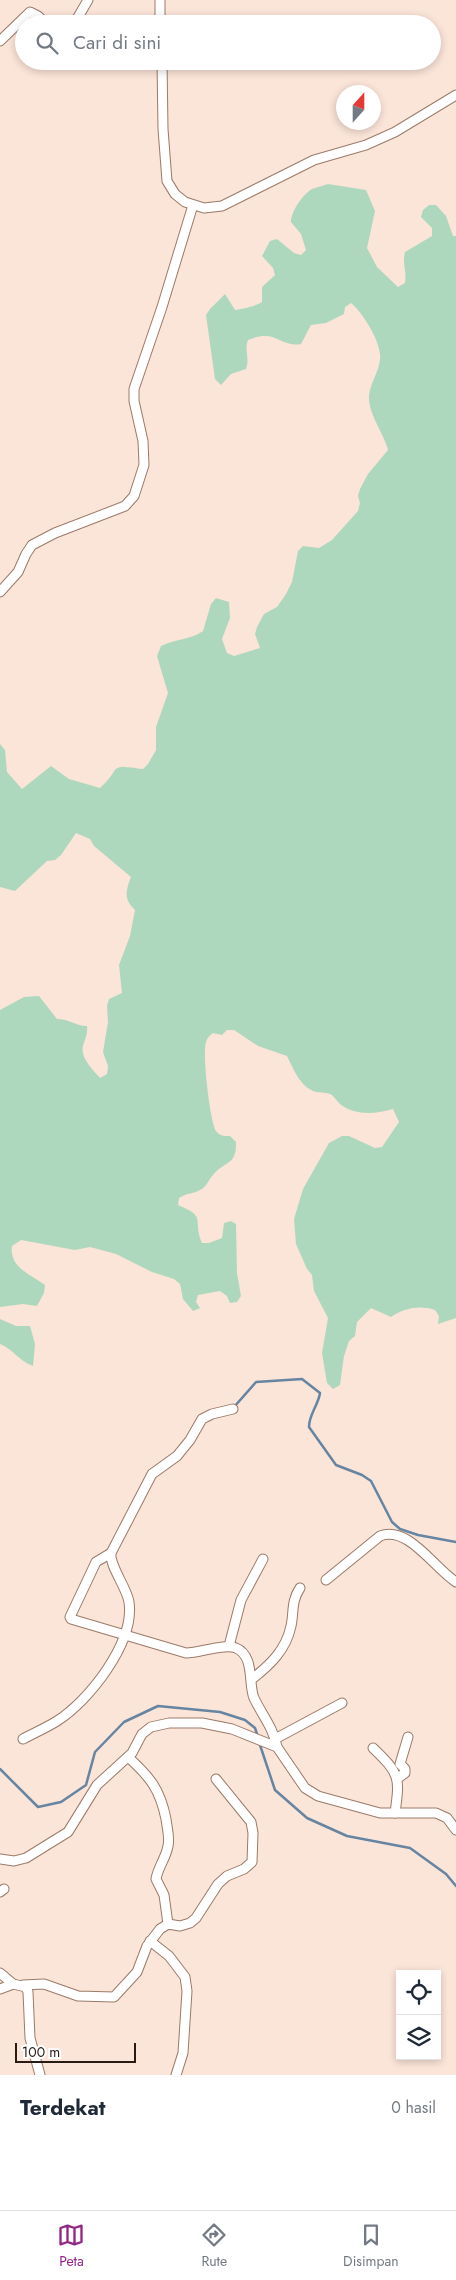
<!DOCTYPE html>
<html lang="id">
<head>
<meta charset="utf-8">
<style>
	body { margin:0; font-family:Jost,sans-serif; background:#f6f6f7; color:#1f2937 }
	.controls { position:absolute; right:15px; bottom:15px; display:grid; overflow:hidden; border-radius:0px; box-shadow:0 2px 8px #0003 }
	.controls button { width:45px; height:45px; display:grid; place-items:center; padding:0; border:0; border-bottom:1px solid #e0e1e3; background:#fff; color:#1f2937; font:25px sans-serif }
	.compass { position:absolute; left:336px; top:85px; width:45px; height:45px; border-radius:50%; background:#fff; box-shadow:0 2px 8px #0003; rotate:21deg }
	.scale { position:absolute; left:15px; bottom:12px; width:121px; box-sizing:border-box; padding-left:5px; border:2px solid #281b14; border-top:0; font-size:14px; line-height:18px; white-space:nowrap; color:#281b14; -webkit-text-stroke:4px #fff; paint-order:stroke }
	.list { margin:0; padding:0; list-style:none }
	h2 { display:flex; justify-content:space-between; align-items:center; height:65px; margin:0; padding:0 20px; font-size:21px }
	h2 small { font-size:16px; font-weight:400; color:#747a83 }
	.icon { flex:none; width:28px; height:28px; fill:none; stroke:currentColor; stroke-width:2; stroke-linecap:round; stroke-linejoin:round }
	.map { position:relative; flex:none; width:456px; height:2075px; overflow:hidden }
	.search { position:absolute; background:#fff; box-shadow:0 2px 8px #0003; left:15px; right:15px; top:15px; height:55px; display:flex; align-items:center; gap:12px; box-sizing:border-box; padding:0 18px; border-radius:28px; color:#747a83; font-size:19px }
	.sheet { height:135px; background:#fff }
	nav { display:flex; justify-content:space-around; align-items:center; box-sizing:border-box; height:70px; border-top:1px solid #e0e1e3; background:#fff; font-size:14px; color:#747a83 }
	nav a { display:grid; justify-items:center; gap:2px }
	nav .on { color:#932586 }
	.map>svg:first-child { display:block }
</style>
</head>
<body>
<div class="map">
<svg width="456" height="2075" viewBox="0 0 456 2075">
	<rect width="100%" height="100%" fill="#fbe4d8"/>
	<g fill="#aed8bd">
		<path d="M328,184l38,6 9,21 -8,37 10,19 21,20 7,-4c2,-11 -3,-20 0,-31l27,-16v-8l-11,-11 2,-7 6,-5h7l10,11 7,20h3v1082l-18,6 1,-8 -4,-6c-16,-5 -31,-2 -44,7l-20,-9 -14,14 -2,14 -6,5 -5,15 -4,29 -7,4 -6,-6 -5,-30 6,-35 -14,-27 -2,-16 -5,-6 -11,-25 -2,-25 9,-30 26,-46 13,-7h7l26,12 7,-1 17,-25 -6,-13c-17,5 -38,7 -53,-5 -3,-3 -5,-6 -8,-9 -5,-3 -11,-2 -16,-3 -16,-5 -22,-22 -29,-36l-29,-10 -24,-16h-7l-5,5 -9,-2c-3,2 -6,5 -7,9 -4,11 4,80 10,89 4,5 8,5 14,5l6,6c1,24 -12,19 -23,33 -5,5 -6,12 -13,15 -7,4 -14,3 -21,8l-1,7c30,12 14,15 24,38h7l13,-5 2,-15 7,-2 5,3 1,49 4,23 -4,6 -7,1 -3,-7 -7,-5 -22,4 -2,7 4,6 -7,3 -10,-12 -3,-15 -6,-5 -22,-7 -36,-18 -26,-7 -15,3 -54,-10 -9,6c-3,21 18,28 33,39l-1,8 -7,13 -14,-2 -23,3v-297l24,-13 15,-1 18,23c12,0 19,7 30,7 1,8 -2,13 -4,20 -3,12 10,24 17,32l7,-4 1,-8 -5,-14 5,-30 -1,-16 2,-7 13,-6 -3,-28 11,-29 5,-26c-12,-11 -9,-20 -4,-33l-37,-31 -4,-7 -14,-6 -15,22 -6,5 -8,1 -32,30 -15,-4v-143l5,6 2,22 15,17 29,-23 18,13 31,9c23,-21 6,-24 43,-19l5,-5 8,-14v-23l12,-34 -11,-37 4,-10c14,-7 29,-6 42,-15l8,-27 5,-6 13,4 1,16 -8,21 5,14 7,3 26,-8 -5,-14 2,-7 7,-13 13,-7 9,-13 6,-12 6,-31 5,-5 16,2 13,-8 26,-29 2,-8 -2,-7 2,-7 8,-15 20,-24c-4,-17 -20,-36 -19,-54 1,-13 10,-24 11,-37 2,-16 -17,-46 -29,-56l-6,4 -1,7 -18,9 -15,2 -10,19c-22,4 -24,-16 -53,-4 -4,10 2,18 -2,29l-15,5 -10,11 -6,-6 -9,-64 4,-6 15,-15 10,16c7,-1 21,-4 27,-8v-15l13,-12 -2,-7 -11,-12 8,-15 7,-2 17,14 7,2 5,-5 -5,-16 -10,-12c0,-10 11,-27 21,-33 5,-2 11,-3 16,-5z"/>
		<path d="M0,1319l16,7h14l5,18 -2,22c-13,-4 -20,-17 -33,-22z"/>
	</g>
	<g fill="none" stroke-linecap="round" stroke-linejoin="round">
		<g stroke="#6585a2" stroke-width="2.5">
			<path d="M234,1407l22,-25 46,-3 18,14c-2,13 -11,21 -11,34l27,38 26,10 9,6 21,41 8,7 18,6 38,7"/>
			<polyline points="259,1742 275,1790 307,1818 347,1836 410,1848 446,1874 456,1886"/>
			<polyline points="0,1769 38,1807 61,1802 86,1785 95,1752 124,1722 158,1706 220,1712 245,1720 255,1728 258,1737"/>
		</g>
		<g stroke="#9b7a68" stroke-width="11">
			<g id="minor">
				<polyline points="160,0 160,24"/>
				<polyline points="74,24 88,0"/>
				<polyline points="0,41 30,12 38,16 46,24"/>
				<polyline points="162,61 163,129 167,181 175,194 185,202 204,208 222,206 314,160 366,145 395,132 456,95"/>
				<polyline points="0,592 18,572 26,554 32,545 55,533 125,506 134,496 144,465 143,441 134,401 134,389 162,307 193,205"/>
				<path d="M111,1553l-15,9 -26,55 1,2 115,34c14,0 39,-10 50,-5 19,8 12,36 18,50 8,17 19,29 23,49"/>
				<path d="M326,1580l54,-44c28,-11 54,32 76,46"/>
				<polyline points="229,1646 241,1600 263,1559"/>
				<path d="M252,1679c18,-14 34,-29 39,-53 3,-13 0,-25 9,-38"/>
				<path d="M23,1739c11,-6 23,-11 34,-18 32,-20 78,-79 72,-119 -2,-14 -20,-37 -18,-49l41,-79 25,-18 13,-16 12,-21 10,-5 21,-5"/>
				<polyline points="275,1739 342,1703"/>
				<path d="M373,1748c27,26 27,29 22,65"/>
				<path d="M128,1757c22,20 32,32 38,62 1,9 4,18 2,27 -2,12 -10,21 -12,33l8,16 4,29"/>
				<polyline points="398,1778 405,1773 405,1769 400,1764 408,1737"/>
				<polyline points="0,1859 14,1861 26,1858 68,1832 97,1785 132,1753 142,1734 151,1727 169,1723 202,1723 232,1729 277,1747 305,1788 318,1796 380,1813 436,1813 447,1818 456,1830"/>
				<polyline points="0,1892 4,1889"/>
				<polyline points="150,1941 169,1956 185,1977 187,1991 183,2053 176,2075"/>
				<polyline points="0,1973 13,1984 26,1987 28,1992 30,2038 40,2075"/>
				<polyline points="23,1985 44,1984 78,1996 114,1997 137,1972 147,1946 160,1929 168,1924 180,1926 190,1923 196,1918 218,1884 227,1876 244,1869 252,1862 253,1833 251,1822 216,1779"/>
				<polyline points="0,1989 13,1984"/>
			</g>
		</g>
		<use href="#minor" stroke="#fff" stroke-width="9"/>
	</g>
</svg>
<div class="controls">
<button><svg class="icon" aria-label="locate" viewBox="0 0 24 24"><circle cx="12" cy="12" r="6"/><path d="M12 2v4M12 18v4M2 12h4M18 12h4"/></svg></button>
<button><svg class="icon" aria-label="layers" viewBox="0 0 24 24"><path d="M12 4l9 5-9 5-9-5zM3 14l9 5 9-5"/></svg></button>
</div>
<svg class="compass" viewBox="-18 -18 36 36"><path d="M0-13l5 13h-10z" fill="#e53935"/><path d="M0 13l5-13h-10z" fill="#747a83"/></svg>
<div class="scale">100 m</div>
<div class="search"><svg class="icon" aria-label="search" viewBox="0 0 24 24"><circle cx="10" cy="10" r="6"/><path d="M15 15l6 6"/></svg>Cari di sini</div>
</div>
<section class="sheet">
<h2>Terdekat<small>0 hasil</small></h2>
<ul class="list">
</ul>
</section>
<nav>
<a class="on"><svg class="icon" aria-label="map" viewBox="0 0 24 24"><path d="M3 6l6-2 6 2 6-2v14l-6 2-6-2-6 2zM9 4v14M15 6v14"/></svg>Peta</a>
<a><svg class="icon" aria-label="directions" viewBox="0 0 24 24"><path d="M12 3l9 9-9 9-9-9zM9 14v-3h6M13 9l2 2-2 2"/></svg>Rute</a>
<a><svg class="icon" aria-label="saved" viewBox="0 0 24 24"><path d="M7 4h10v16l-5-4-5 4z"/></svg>Disimpan</a>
</nav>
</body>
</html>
